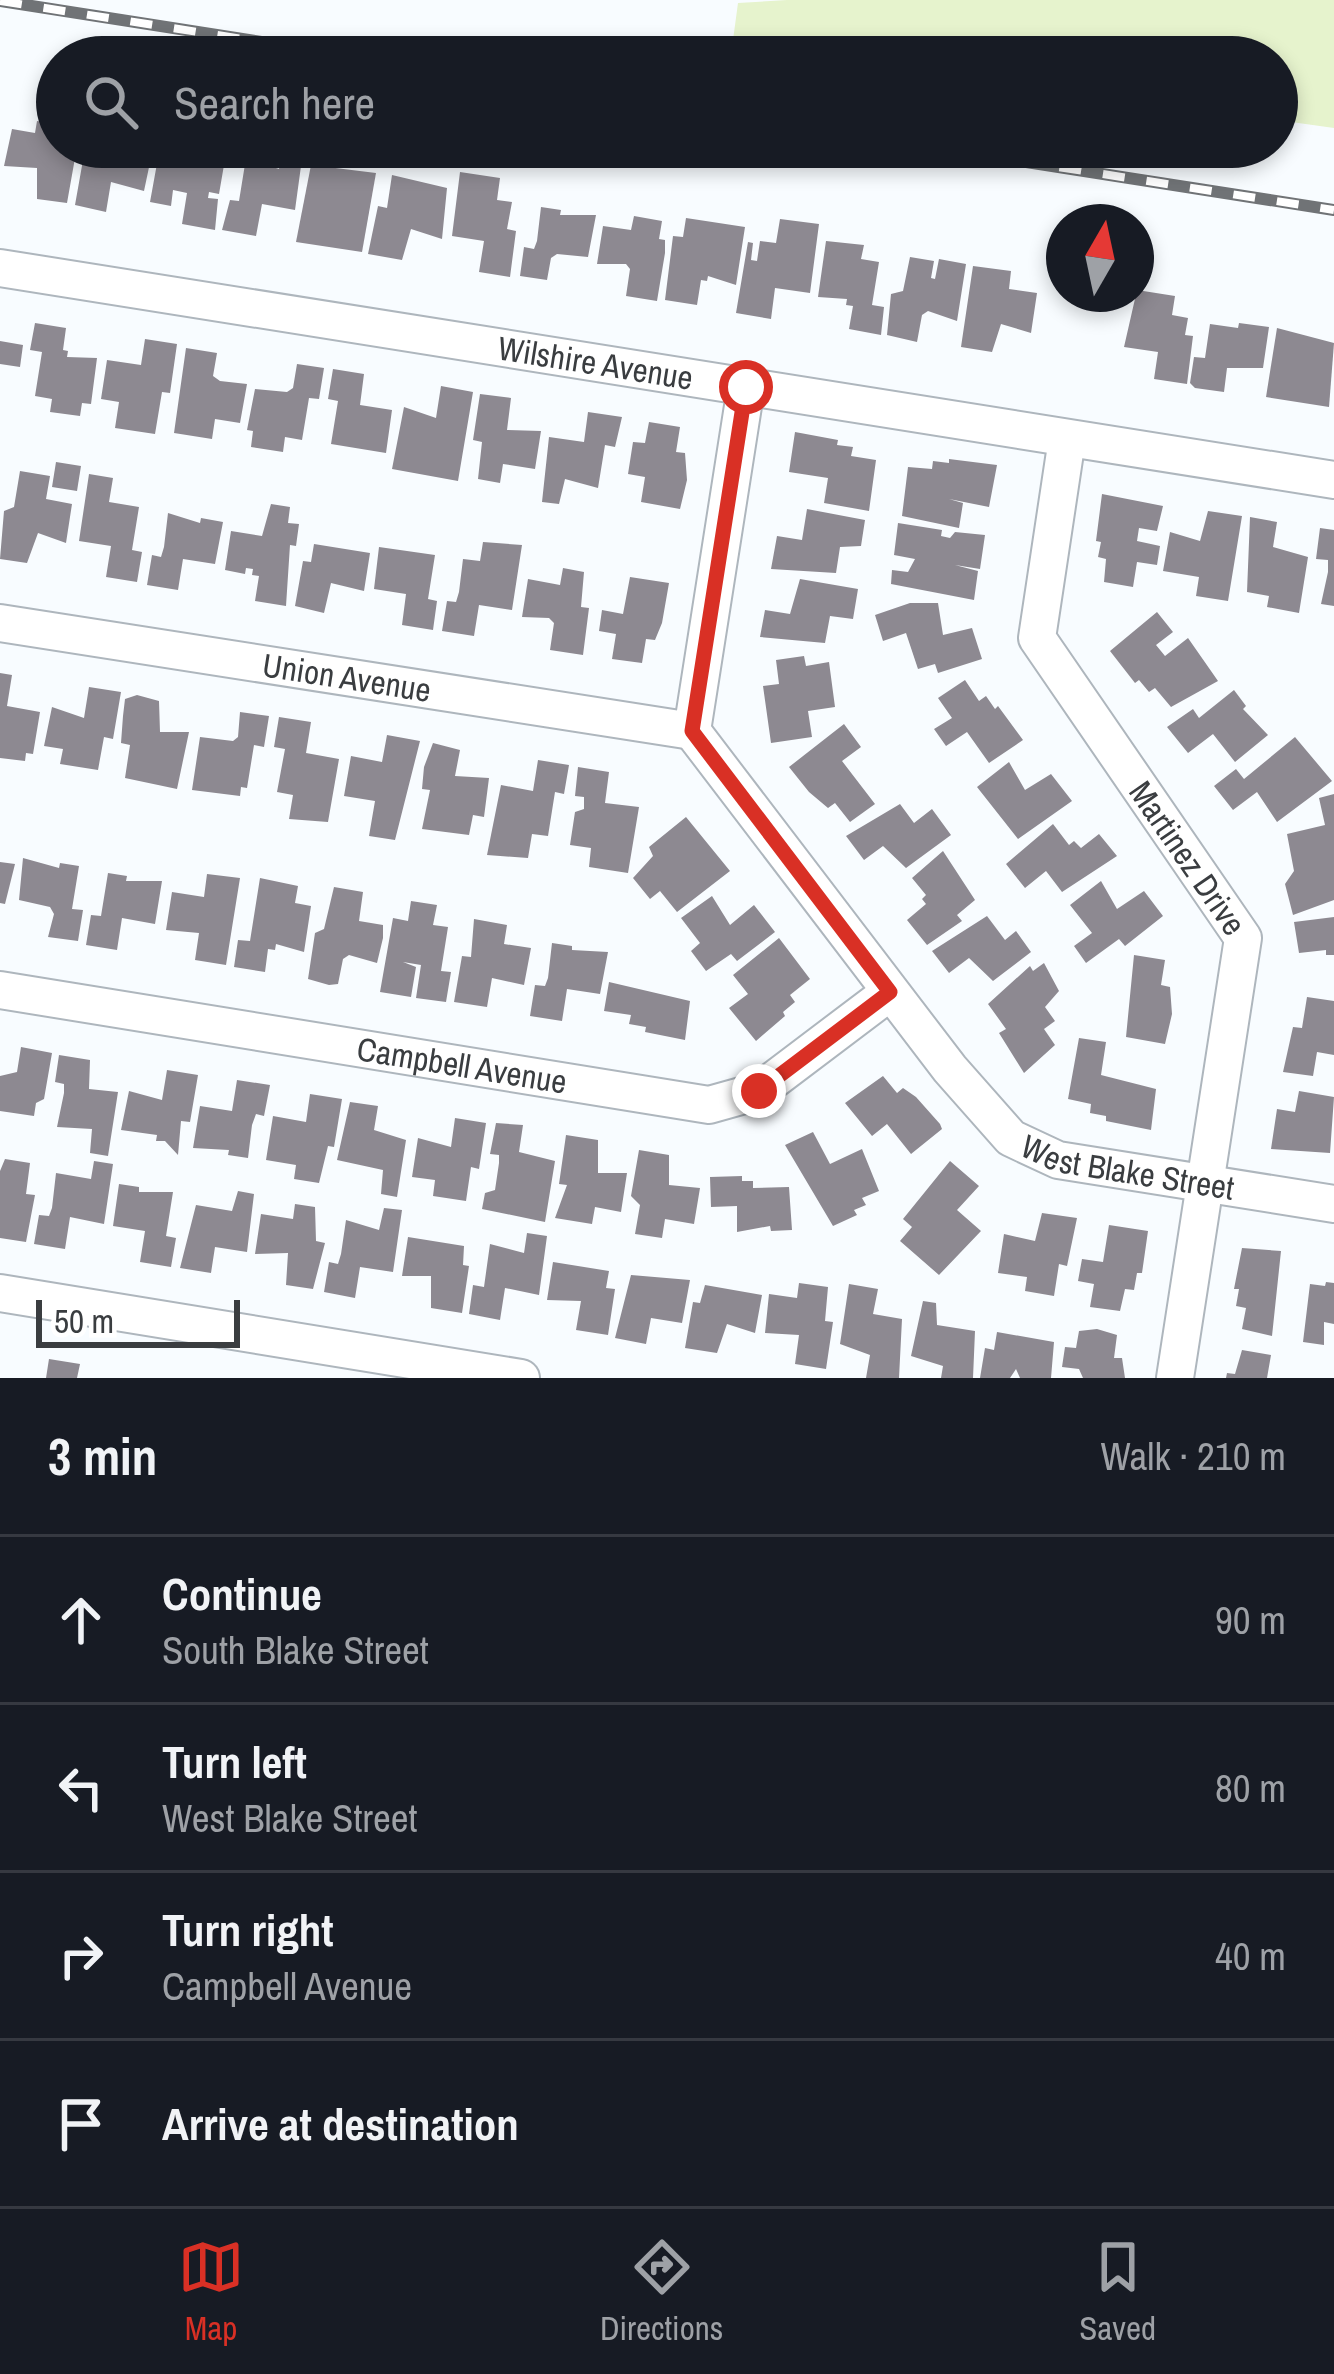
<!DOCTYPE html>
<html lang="en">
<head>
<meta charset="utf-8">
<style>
	body { margin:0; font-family:"Archivo Narrow",sans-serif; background:#20242c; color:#f1f3f6 }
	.compass { position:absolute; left:1046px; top:204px; width:108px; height:108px; border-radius:50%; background:#171b24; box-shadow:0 6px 18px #0003; rotate:9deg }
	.scale { position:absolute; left:36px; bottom:30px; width:204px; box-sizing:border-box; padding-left:12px; border:6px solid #3a3d40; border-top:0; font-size:33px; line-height:42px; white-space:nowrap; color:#3a3d40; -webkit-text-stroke:9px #fff; paint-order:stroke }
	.stop { position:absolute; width:36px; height:36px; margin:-27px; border:9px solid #d93025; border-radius:50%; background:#fff }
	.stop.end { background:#d93025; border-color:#fff; box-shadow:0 3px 12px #0008 }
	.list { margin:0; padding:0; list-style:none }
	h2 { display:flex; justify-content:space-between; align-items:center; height:156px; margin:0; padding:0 48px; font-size:51px }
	h2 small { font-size:39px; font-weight:400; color:#9ea1a6 }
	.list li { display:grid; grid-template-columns:78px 1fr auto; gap:36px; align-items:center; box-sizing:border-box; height:168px; padding:0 48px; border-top:3px solid #363941 }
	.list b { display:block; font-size:45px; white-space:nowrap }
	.list p { margin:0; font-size:39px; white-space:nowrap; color:#9ea1a6 }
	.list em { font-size:39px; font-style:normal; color:#9ea1a6 }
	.icon { flex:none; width:66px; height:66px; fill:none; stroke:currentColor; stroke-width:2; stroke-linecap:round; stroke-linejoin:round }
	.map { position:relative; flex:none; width:1334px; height:1378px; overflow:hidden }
	.search { position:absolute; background:#171b24; box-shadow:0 6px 18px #0003; left:36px; right:36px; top:36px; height:132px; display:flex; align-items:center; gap:30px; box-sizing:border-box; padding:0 42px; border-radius:66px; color:#9ea1a6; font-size:45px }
	.sheet { height:828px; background:#171b24 }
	nav { display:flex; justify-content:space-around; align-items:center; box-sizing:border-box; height:168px; border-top:3px solid #363941; background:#171b24; font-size:33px; color:#9ea1a6 }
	nav a { display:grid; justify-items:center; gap:6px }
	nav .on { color:#d93025 }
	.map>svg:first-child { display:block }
</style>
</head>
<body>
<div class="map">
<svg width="1334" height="1378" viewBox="0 0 1334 1378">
	<rect width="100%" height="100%" fill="#f8fcff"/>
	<polygon fill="#e6f3cd" points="787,0 1334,0 1334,128 1277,120 1277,57 847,57 733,40 738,3"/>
	<g fill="#8d8991">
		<polygon points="37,121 57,124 57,147 68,147 66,157 75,158 67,203 37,199 37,168 4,166 12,129 35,133"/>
		<polygon points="94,147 152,153 144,191 111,182 106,212 75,205 83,160 92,161"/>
		<polygon points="160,147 202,147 201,152 215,154 214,163 224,165 219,194 209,192 208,198 218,199 215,230 182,224 187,193 173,190 171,206 150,202"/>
		<polygon points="246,158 279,169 280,163 301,166 295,210 262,204 256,236 222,230 230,200 239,201"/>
		<polygon points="311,165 376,173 362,252 296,242"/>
		<polygon points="460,172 500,178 497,200 512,202 507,229 516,231 510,277 479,272 484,241 452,236"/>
		<polygon points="392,175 447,188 442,239 411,229 402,260 368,254 378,206 387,208"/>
		<polygon points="541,207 561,210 560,215 596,215 588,257 557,254 551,258 547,280 520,276 524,247 534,249 537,241"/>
		<polygon points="634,216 662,221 659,239 665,240 665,253 657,301 626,296 630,269 626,264 597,264 603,226 631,230"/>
		<polygon points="686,218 745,227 736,285 708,276 707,281 701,280 697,305 665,300 673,236 683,237"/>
		<polygon points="780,219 819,224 810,293 775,288 771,319 736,313 748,242 753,243 751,260 757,261 760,241 776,243"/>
		<polygon points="826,241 864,245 861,259 879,262 872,305 884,307 881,335 849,329 853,306 846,305 847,299 818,297"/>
		<polygon points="910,257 934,261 931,278 935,279 939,259 966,264 957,321 928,311 922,315 917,342 887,335 891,294 903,291"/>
		<polygon points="973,266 1011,271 1009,289 1037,293 1031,333 1001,324 992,352 961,347"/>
		<polygon points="1137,290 1175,296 1172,315 1188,318 1185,335 1193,336 1187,384 1154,379 1158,352 1124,347"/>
		<polygon points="35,323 66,328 63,350 68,351 67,357 97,358 91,404 82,403 80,416 50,412 52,399 35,396 42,352 30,350"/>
		<polygon points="1239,323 1269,327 1263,368 1227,368 1224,392 1195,388 1190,383 1194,357 1205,358 1210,324 1238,328"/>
		<polygon points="1277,328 1334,343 1329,407 1266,397"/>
		<polygon points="145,339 177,344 170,393 162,392 155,434 115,428 119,402 101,399 107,360 141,365"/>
		<polygon points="0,341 23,345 20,367 0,364"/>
		<polygon points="186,348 217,353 213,376 220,381 247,384 240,423 215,419 212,439 174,433"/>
		<polygon points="297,364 324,368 319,399 309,398 302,440 285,437 283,452 251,447 253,431 247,430 255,389 287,392 293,388"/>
		<polygon points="333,369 364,374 360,405 392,410 386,453 331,444 338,401 328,399"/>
		<polygon points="441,386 473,392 458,481 392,469 404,407 436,418"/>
		<polygon points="480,394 511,398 507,430 541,431 535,469 503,464 500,483 478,479 482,442 473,440"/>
		<polygon points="588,412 622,417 615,447 605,445 598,488 565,479 559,504 542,502 549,437 584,442"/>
		<polygon points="649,422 680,427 676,452 685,453 687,480 680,509 641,502 645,477 628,474 633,442 645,443"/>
		<polygon points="795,432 838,440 837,445 853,447 851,456 876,460 869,511 824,503 828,478 789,472"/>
		<polygon points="949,459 997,465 989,507 949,499 963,503 959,528 902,516 908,467 932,469 933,461 949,463"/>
		<polygon points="56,462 81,466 77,491 52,487"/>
		<polygon points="20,471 50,476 46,499 72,504 66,543 38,533 27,563 0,559 4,511 14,507"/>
		<polygon points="89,474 113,478 109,502 139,507 132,550 142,552 137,582 106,577 111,546 79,541"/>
		<polygon points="1102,494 1163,506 1157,531 1139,528 1137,541 1160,546 1157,565 1137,562 1133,587 1104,582 1106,559 1098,557 1101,542 1096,541"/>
		<polygon points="271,504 290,507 288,523 299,524 296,546 290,545 286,606 255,601 259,576 252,575 253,569 246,568 245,574 225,570 231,531 262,536"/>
		<polygon points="807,509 865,520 861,546 840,547 836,573 771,569 777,536 802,540"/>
		<polygon points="1208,511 1242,516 1228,601 1196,596 1199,577 1163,571 1170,532 1200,541"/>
		<polygon points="168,513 200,523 201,518 223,522 215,564 183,559 178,590 147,585 152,555 161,557 164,547"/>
		<polygon points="1250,517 1277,522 1273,547 1308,557 1299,613 1267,607 1269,596 1247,592"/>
		<polygon points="898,523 942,530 941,536 950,538 955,532 985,535 980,569 955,565 978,571 974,600 891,584 892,570 908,572 915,559 894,555"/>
		<polygon points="1320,528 1334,530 1334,606 1321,604 1328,572 1328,560 1316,559"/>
		<polygon points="483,542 522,545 512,610 479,605 474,636 442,631 447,601 456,602 459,592 463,559 480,561"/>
		<polygon points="314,544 370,553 364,591 331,583 324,613 295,606 303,561 311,562"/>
		<polygon points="379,547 435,555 428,599 437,601 433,630 402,625 406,594 374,589"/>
		<polygon points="563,568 584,572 581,607 589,608 583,655 550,650 554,623 549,618 522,617 528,579 560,585"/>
		<polygon points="630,577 669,583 662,623 655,640 646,639 642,663 612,659 616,634 599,631 602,610 623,614"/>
		<polygon points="800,579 858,589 853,619 830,616 825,643 760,637 765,610 790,614"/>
		<polygon points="910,603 938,603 943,635 972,628 982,659 938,673 935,664 918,669 906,633 883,641 875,615"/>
		<polygon points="1157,612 1173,632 1156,645 1165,656 1188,638 1218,681 1171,707 1155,688 1149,692 1139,680 1135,683 1110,651"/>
		<polygon points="804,656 806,666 829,662 835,707 808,711 812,737 771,743 763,686 779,684 776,660"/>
		<polygon points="0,673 12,675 7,706 40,712 33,754 26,753 25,761 0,758"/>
		<polygon points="965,680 979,701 986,696 995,709 998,706 1023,740 989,763 967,732 946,746 934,729 952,718 938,698"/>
		<polygon points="89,687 121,692 113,739 104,737 98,770 60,764 63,749 44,746 52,707 84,718"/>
		<polygon points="1234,690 1246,706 1243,709 1268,735 1235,762 1213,734 1188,753 1167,727 1193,709 1199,718"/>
		<polygon points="137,695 159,701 160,732 189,732 177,789 125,778 130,745 121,743 123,716 125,699"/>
		<polygon points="240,712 269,716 264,747 254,745 247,788 241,787 240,796 192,790 200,737 233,741 238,737"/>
		<polygon points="279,717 311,722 306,753 339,759 328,822 289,819 293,795 277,792 285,749 274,747"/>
		<polygon points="844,724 861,747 842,761 875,804 850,822 835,803 828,808 809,792 789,767"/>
		<polygon points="387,735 420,741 395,840 369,836 375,801 344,796 351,756 382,762"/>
		<polygon points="1295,737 1332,781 1277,822 1257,792 1233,810 1214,786 1236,769 1244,779"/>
		<polygon points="433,743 460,750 455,776 489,778 484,817 473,815 469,835 422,829 430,790 422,789 424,767"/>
		<polygon points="538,760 569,765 564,794 555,792 548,836 532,834 528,858 487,855 501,785 533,791"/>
		<polygon points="1009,762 1025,790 1051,774 1072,801 1018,839 977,787"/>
		<polygon points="578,767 609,772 605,803 639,807 628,873 589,867 591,848 570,845 575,812 584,809 584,797 575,796"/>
		<polygon points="1334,794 1334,900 1293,915 1285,884 1294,871 1287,834 1325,825 1319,798"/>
		<polygon points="900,804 914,823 932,809 951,835 906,868 883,846 864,860 846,836"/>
		<polygon points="686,817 730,871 677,912 660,891 650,899 633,878 653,856 649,847"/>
		<polygon points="1053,824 1069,845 1074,841 1081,848 1099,834 1117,856 1062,892 1046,871 1025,888 1006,864"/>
		<polygon points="943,851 975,900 957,915 962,921 927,945 907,920 926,904 922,899 926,895 912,878"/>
		<polygon points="23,858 59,868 60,863 79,866 72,909 83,910 78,941 48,937 54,914 50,907 19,900"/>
		<polygon points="0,862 15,864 5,904 0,903"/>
		<polygon points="108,873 127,876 126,881 162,881 155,924 122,918 117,950 86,945 91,915 101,916"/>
		<polygon points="207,874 240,878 226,965 195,960 199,933 166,930 172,892 204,897"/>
		<polygon points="260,878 298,886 295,903 311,906 304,952 276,944 275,950 268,949 265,972 234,967 238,940 250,941"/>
		<polygon points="1101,881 1117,909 1144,891 1163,916 1125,946 1119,939 1086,963 1074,946 1092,933 1070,905"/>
		<polygon points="334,887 363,892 359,921 383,925 383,938 377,963 349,955 343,959 338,984 329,985 308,979 315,933 324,929"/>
		<polygon points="712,896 730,925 754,905 775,932 737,961 731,954 706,971 691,951 700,943 681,918"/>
		<polygon points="411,901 437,905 433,925 448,927 441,971 451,972 446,1002 416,998 421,965 403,962 416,967 411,997 380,992 393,918 408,921"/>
		<polygon points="987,916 1005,940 1016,931 1031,952 993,981 969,958 949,973 932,951"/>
		<polygon points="1334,917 1334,955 1326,955 1326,950 1299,953 1294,922"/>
		<polygon points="474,919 507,925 504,944 531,948 524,985 492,978 487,1007 454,1002 462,956 471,957"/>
		<polygon points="779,938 810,979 790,995 795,1002 783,1012 785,1016 756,1041 729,1008 748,994 733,975"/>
		<polygon points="552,943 572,946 572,950 608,952 600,994 567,989 562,1021 530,1016 535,985 545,986 548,978"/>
		<polygon points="1134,955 1165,960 1161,985 1170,987 1172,1014 1165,1044 1126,1037"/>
		<polygon points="1044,963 1059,991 1045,1007 1055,1021 1044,1029 1055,1045 1024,1073 999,1033 1006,1029 988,1004 1030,966 1033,971"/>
		<polygon points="609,982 690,1001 685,1040 645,1032 646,1027 629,1024 631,1015 604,1011"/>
		<polygon points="1307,997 1334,1001 1334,1055 1317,1052 1313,1076 1283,1072 1293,1027 1302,1028"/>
		<polygon points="1079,1038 1106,1042 1101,1075 1156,1089 1151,1130 1106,1121 1106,1116 1090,1113 1091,1104 1068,1099"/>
		<polygon points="21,1047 52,1053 44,1099 36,1103 34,1116 0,1111 0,1076 17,1072"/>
		<polygon points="59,1055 90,1060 89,1089 118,1092 108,1156 90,1153 92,1129 57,1127 64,1093 64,1084 55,1082"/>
		<polygon points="167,1070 198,1075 190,1122 181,1121 178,1155 165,1141 156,1141 157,1135 121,1130 129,1091 162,1100"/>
		<polygon points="883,1076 897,1093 903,1088 916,1097 940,1124 942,1129 911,1154 887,1124 872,1136 845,1103"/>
		<polygon points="237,1080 270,1085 264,1116 256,1114 252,1125 248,1158 228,1155 229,1150 193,1148 200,1106 232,1111"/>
		<polygon points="1299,1091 1334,1097 1330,1153 1271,1149 1277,1109 1295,1112"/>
		<polygon points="310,1094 342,1099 334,1147 328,1146 319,1183 294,1179 296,1165 266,1160 273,1116 306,1122"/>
		<polygon points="350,1102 378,1106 374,1130 406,1140 397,1197 381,1194 383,1170 337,1160"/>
		<polygon points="455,1118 486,1123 479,1169 471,1167 466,1201 433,1196 435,1180 412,1177 418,1138 451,1147"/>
		<polygon points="496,1123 523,1125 519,1152 555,1161 545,1222 482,1209 485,1193 495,1190 499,1163 499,1155 490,1154"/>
		<polygon points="813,1132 830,1164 862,1149 879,1191 862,1198 866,1205 854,1210 857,1215 833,1226 785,1145"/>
		<polygon points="566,1135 598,1140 598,1173 627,1173 621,1212 595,1207 592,1224 555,1218 567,1185 559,1184"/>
		<polygon points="639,1150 669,1155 669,1185 700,1188 694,1224 665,1219 662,1238 635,1234 640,1205 631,1196"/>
		<polygon points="5,1159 30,1163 26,1194 35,1195 26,1242 0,1238 0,1171"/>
		<polygon points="94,1161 113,1164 104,1224 70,1217 65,1249 34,1244 39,1215 49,1216 52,1208 56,1173 91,1179"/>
		<polygon points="950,1161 979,1186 957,1210 981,1231 939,1275 900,1241 912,1227 903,1219"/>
		<polygon points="742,1176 742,1181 753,1181 753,1188 789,1187 792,1230 771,1231 770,1226 737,1232 737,1206 711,1207 710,1177"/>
		<polygon points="119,1184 139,1187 139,1192 173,1192 166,1236 176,1238 171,1267 140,1262 145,1231 113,1226"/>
		<polygon points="238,1191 254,1194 247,1252 215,1247 211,1273 180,1268 196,1205 232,1211"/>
		<polygon points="295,1204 315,1207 316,1241 325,1243 313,1289 286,1285 288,1253 255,1254 261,1214 293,1219"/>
		<polygon points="384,1208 402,1210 393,1272 360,1267 355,1298 324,1292 329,1262 338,1264 341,1254 346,1220 379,1230"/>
		<polygon points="1042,1213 1077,1218 1067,1266 1059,1264 1054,1296 1025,1291 1027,1277 998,1273 1004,1234 1035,1241"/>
		<polygon points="1109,1225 1148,1231 1142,1273 1137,1273 1134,1290 1125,1289 1120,1311 1090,1307 1094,1284 1078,1281 1082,1259 1103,1262"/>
		<polygon points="527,1233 547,1236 539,1295 505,1288 500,1320 469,1314 473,1285 484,1287 490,1244 524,1253"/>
		<polygon points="408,1237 464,1246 463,1265 469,1266 462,1313 431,1308 431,1276 402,1276"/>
		<polygon points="1242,1248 1281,1251 1272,1336 1242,1329 1246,1308 1236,1306 1239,1289 1234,1289"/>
		<polygon points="553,1262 609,1271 606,1288 615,1289 608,1335 576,1330 581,1301 547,1300"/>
		<polygon points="631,1275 690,1280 682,1323 651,1318 646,1344 615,1338"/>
		<polygon points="1326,1282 1334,1283 1334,1324 1324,1322 1324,1345 1303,1342 1310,1284 1325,1286"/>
		<polygon points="799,1283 828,1287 825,1321 833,1322 826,1369 795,1364 799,1335 765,1333 769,1294 797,1298"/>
		<polygon points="849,1284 878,1289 873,1314 902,1319 899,1378 866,1378 870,1355 840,1344"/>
		<polygon points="705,1285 762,1295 755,1333 727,1324 717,1353 685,1348 693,1302 700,1303"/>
		<polygon points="923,1301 936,1303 937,1325 975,1331 973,1378 941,1378 943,1366 911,1356"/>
		<polygon points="1097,1329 1117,1335 1114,1358 1122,1358 1125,1378 1083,1378 1079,1369 1062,1367 1065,1347 1076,1348 1079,1331"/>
		<polygon points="997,1332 1054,1342 1051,1378 1020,1378 1016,1369 1010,1378 980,1378 985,1348 994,1350"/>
		<polygon points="1242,1350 1271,1355 1267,1378 1226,1378 1227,1373 1235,1374"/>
		<polygon points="49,1359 80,1364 77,1378 46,1378"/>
	</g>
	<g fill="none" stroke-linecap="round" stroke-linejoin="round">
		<g stroke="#aeb6bd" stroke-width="40">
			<g id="minor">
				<path id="s1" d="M0,268l1334,212"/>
				<path id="s2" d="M1067,439l-30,199 206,300 -68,440"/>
				<path id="s3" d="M0,623l692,108"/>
				<path id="s4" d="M692,731l258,338 61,69 47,22 276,44"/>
				<polyline points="692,731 746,387"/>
				<path id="s5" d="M0,990l709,115 50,-14 131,-99"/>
				<polyline points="0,1293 521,1378"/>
			</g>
		</g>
		<use href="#minor" stroke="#fff" stroke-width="36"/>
		<g stroke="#707376" stroke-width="12">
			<g id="rail">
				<polyline points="0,1 358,57"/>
				<polyline points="929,147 1334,210"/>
			</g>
		</g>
		<use href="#rail" stroke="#fff" stroke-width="8" stroke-dasharray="22" stroke-linecap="butt"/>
	</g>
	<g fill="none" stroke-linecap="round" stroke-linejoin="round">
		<polyline stroke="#d93025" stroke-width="15" points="746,387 692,731 890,992 759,1091"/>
	</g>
	<g text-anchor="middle" stroke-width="12" stroke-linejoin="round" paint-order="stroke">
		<g font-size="33" fill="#3a3d40" stroke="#fff">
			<text dy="12" stroke="none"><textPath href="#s1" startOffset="603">Wilshire Avenue</textPath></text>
			<text dy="12" stroke="none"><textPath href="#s3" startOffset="351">Union Avenue</textPath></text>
			<text dy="12" stroke="none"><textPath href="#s2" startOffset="468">Martinez Drive</textPath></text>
			<text dy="12" stroke="none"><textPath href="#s5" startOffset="468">Campbell Avenue</textPath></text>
			<text dy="12" stroke="none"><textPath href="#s4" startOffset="639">West Blake Street</textPath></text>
		</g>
	</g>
</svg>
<svg class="compass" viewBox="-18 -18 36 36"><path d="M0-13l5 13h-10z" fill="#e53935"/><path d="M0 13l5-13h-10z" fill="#9ea1a6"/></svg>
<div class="scale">50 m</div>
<div class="stop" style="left:746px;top:387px"></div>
<div class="stop end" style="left:759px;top:1091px"></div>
<div class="search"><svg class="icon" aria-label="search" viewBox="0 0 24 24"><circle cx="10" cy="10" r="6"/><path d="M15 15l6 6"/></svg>Search here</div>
</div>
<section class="sheet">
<h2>3 min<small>Walk · 210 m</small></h2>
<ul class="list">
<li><svg class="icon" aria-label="ahead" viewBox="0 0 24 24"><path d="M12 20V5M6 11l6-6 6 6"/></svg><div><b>Continue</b><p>South Blake Street</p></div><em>90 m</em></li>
<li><svg class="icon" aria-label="left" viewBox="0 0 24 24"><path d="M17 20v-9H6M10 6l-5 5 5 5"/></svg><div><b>Turn left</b><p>West Blake Street</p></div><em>80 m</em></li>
<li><svg class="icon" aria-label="right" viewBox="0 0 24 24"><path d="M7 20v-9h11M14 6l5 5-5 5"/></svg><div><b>Turn right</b><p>Campbell Avenue</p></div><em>40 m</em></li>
<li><svg class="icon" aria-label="arrive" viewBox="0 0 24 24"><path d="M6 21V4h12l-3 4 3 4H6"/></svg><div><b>Arrive at destination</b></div></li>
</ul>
</section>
<nav>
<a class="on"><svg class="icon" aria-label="map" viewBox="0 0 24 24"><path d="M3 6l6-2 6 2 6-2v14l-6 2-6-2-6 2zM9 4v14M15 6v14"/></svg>Map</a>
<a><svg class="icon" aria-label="directions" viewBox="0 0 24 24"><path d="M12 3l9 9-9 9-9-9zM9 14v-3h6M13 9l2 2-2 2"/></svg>Directions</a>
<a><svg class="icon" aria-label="saved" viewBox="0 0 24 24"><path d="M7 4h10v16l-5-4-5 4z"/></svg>Saved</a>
</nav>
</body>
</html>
